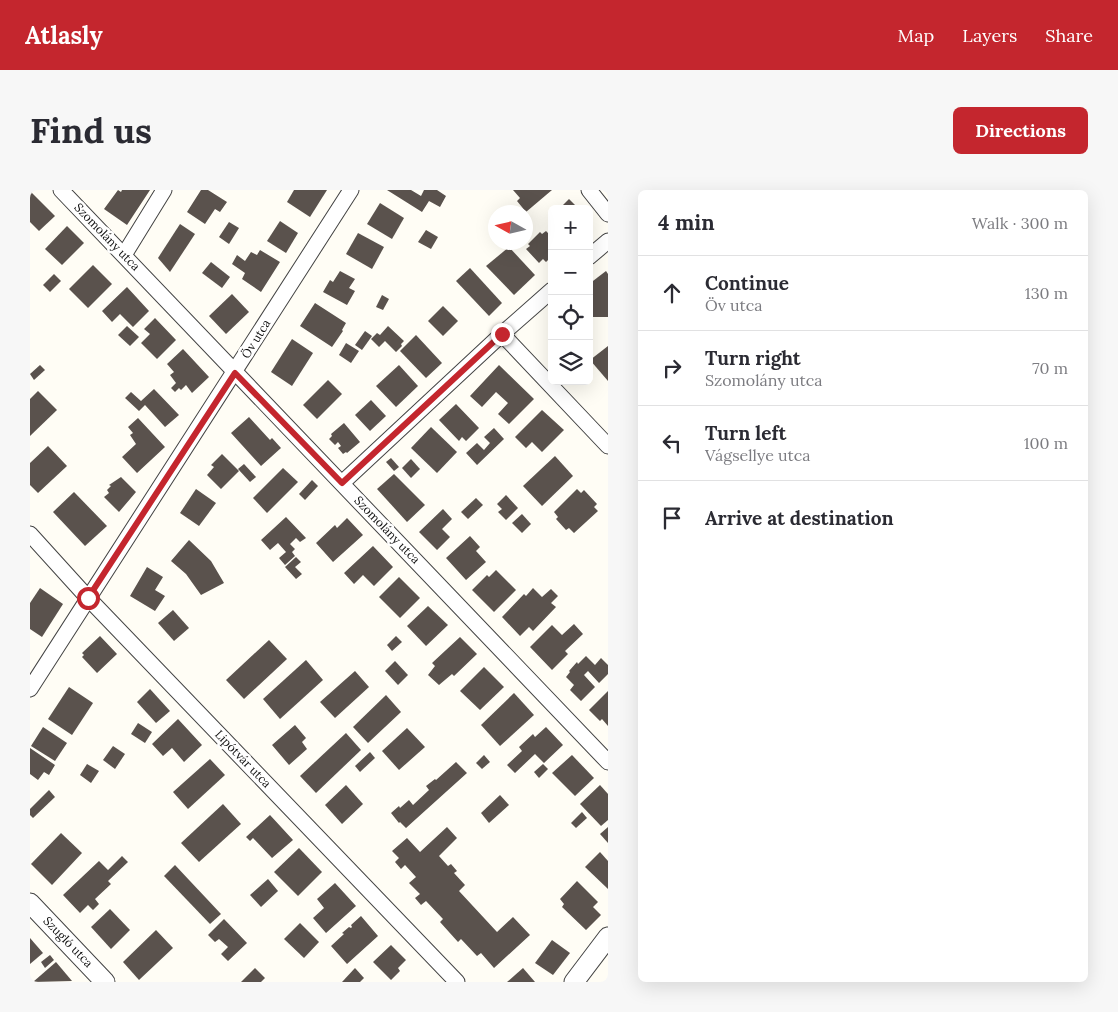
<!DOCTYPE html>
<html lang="en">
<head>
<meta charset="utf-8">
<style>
	body { margin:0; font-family:Lora,serif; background:#f7f7f7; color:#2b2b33 }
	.controls { position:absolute; right:15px; top:15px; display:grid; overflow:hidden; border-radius:8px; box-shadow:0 5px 20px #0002 }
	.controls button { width:45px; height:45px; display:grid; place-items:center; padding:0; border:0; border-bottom:1px solid #e1e1e2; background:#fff; color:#2b2b33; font:25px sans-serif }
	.compass { position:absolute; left:458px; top:15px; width:45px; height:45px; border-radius:50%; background:#fff; box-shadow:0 5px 20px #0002; rotate:278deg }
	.stop { position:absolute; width:15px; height:15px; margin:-11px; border:4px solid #c4262e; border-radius:50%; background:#fff }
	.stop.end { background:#c4262e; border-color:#fff; box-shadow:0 1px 5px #0008 }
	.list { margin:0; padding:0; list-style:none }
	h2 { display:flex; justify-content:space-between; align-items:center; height:65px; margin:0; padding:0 20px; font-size:21px }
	h2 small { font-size:16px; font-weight:400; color:#7c7c81 }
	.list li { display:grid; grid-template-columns:32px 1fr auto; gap:15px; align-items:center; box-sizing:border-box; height:75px; padding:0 20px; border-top:1px solid #e1e1e2 }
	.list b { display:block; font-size:19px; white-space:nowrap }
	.list p { margin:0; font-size:16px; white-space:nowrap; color:#7c7c81 }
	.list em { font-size:16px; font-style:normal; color:#7c7c81 }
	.icon { flex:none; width:28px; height:28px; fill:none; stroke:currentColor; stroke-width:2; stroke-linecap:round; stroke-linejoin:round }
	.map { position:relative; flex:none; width:578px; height:792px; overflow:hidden; border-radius:8px }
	header { display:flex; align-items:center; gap:30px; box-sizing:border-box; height:70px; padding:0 25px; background:#c4262e; color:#fff }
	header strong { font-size:24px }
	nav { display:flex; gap:28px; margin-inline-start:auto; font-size:18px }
	.intro { display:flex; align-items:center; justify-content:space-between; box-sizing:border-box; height:120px; padding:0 30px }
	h1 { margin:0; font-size:35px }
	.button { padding:12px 22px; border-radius:8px; background:#c4262e; color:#fff; font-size:18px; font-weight:700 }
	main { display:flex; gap:30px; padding:0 30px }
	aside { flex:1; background:#fff; border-radius:8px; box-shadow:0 5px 20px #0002 }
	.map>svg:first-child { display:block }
</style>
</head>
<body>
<header>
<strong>Atlasly</strong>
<nav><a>Map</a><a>Layers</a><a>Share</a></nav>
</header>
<div class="intro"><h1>Find us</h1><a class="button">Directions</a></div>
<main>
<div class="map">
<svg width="578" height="792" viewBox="0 0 578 792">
	<rect width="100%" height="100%" fill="#fffdf5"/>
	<g fill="#5a524d">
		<polygon points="88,0 91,2 92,0 120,0 97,35 74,19"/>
		<polygon points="171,0 178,0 197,12 190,22 185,19 175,34 157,22"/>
		<polygon points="264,0 297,0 280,27 257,12"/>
		<polygon points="357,0 381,0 391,6 394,0 407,0 416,6 410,17 399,11 392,22"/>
		<polygon points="483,0 522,0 496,22 487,11 490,8"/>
		<polygon points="0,1 25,26 9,41 0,32"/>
		<polygon points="539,9 549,19 529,19"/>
		<polygon points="350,13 374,28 362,49 337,34"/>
		<polygon points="250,31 268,43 256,63 237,51"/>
		<polygon points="199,32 209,38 199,54 189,47"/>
		<polygon points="150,34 165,44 140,82 128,68"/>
		<polygon points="37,36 54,53 32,75 15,59"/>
		<polygon points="396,40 408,47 401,59 388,52"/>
		<polygon points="516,41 522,47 522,66 516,72 513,69 509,73 496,59 500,56 498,54 510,42 512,44"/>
		<polygon points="328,43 354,57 342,79 316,64"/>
		<polygon points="479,57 505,85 484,105 456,76"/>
		<polygon points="230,60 250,72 231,102 212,89 215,83 202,74 207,65 215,71 221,62 227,65"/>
		<polygon points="181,72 200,87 192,98 172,83"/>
		<polygon points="63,75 82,94 58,118 39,99"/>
		<polygon points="440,78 472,113 459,126 426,91"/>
		<polygon points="310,81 325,89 319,98 325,101 317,115 293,102 300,90 303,92"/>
		<polygon points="576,81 578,84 578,127 559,127 559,94"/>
		<polygon points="24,84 31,91 20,102 13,95"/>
		<polygon points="97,97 119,121 103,137 90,124 82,132 72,121"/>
		<polygon points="202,104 219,122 196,144 179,126"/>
		<polygon points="352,105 359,109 353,120 346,117"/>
		<polygon points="285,113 316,133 312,140 313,141 302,157 270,136"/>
		<polygon points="413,116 428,131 413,146 398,131"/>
		<polygon points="125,128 146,150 127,169 111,153 120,144 114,139"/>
		<polygon points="97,136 109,147 100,156 88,145"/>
		<polygon points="358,136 374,151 371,154 372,156 366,162 355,151 349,157 341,149 347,143 350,145"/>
		<polygon points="335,141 342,146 332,160 325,155"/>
		<polygon points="386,145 412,173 396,188 370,161"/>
		<polygon points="262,149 283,163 262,196 241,182"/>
		<polygon points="316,153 329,161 321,173 309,165"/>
		<polygon points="578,156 578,191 560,170"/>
		<polygon points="153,159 179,187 162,203 156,195 151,200 149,198 145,202 141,198 146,193 140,185 144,182 137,174"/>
		<polygon points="10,175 15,180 4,190 0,184"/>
		<polygon points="369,175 388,196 366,217 346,196"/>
		<polygon points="469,175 504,209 479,234 468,224 478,213 466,202 452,217 440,206"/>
		<polygon points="298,190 312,204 287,229 273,215"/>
		<polygon points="124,199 149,225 135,237 115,215 109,221 95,208 101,202 111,211"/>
		<polygon points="8,201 27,220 0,246 0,209"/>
		<polygon points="341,210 356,226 340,241 325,225"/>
		<polygon points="426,214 449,238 436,251 432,247 429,251 409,230"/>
		<polygon points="512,220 534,240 512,262 502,252 496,258 485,247"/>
		<polygon points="219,227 240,250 242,248 251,258 231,276 201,243"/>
		<polygon points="108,228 135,257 107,283 92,267 106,254 100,245 103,243 98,237"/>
		<polygon points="314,233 330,252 317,263 316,262 313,264 308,258 311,256 308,252 305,255 299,249 302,246 301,244"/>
		<polygon points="401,237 427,262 407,283 381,258"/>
		<polygon points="464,238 474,249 447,275 436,263 447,253 454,260 460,253 454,247"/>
		<polygon points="18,256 37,276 8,303 0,295 0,273"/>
		<polygon points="192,264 209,281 191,299 177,285 184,277 181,275"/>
		<polygon points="525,266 543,286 512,316 493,296"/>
		<polygon points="361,268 369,277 364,281 356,272"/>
		<polygon points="381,269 390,279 381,288 372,278"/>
		<polygon points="214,274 226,287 220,292 208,279"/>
		<polygon points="253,278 268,292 237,323 223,308"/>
		<polygon points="364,284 395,315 377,332 347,299"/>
		<polygon points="91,287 106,302 89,322 74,307 79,303 77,300 81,296 79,295"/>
		<polygon points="282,290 288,296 275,310 269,304"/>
		<polygon points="166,299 186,313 169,336 150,323"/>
		<polygon points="547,299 551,303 554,300 567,314 564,317 568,321 544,343 539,338 536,340 526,329 528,327 524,322"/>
		<polygon points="44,302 77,336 55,356 23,322"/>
		<polygon points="476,305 488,318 476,330 468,322 472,319 467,314"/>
		<polygon points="446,308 453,315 438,329 431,322"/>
		<polygon points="413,319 422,329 412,339 420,347 407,360 389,342"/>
		<polygon points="492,324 501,334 492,343 482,333"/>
		<polygon points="256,327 276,348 270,352 266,348 260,354 265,359 262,362 265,366 255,375 249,368 256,362 248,353 240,360 231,350"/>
		<polygon points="317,328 333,345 303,372 286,353 305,335 307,338"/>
		<polygon points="440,346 450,357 446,361 456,372 436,390 416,368"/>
		<polygon points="159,350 181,371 194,393 171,405 156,384 141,371"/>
		<polygon points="343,356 363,377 344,396 333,385 324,394 314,383"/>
		<polygon points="266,367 271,372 265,377 272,384 266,389 255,377"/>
		<polygon points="117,377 133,387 125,400 135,406 125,421 100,406"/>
		<polygon points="466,380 486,400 464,422 442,400 457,385 459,387"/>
		<polygon points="369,387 390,408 370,428 349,407"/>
		<polygon points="10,398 33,414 12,447 0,439 0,413"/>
		<polygon points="503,398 512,407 521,399 528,406 521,413 526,417 503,441 499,437 490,446 472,427 494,404 496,406"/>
		<polygon points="398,416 418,435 396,456 377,436"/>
		<polygon points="143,420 159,438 144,451 128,433"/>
		<polygon points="544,434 553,444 535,461 538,464 522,480 500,457 522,435 532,445"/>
		<polygon points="70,446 87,464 67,483 52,467 54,465 52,463"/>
		<polygon points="366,446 372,452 362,461 357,455"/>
		<polygon points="430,447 447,464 424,486 422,484 409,495 398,485 405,476 402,473"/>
		<polygon points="239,450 257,469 214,509 196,490"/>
		<polygon points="556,466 565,475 571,468 578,475 578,484 569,493 558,481 554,485 565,497 551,511 540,500 544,495 536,487 540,482 539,481 547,472 548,474"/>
		<polygon points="276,470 293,490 250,529 233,509"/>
		<polygon points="365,471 378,485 368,495 355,481"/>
		<polygon points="454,477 474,497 450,520 430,501"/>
		<polygon points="325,481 339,497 305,528 290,512"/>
		<polygon points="39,497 63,513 42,545 18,529"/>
		<polygon points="120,499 140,521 126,533 107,512"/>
		<polygon points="578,501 578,536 572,529 570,531 559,520"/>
		<polygon points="484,503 504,525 470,556 451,535"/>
		<polygon points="356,505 371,522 338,553 323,537"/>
		<polygon points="148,529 172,555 154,572 142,558 133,566 122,554"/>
		<polygon points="108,533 122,542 115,553 101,544"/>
		<polygon points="265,535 276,548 272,552 277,559 259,575 242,555"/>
		<polygon points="13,537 37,553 25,571 1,556"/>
		<polygon points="516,537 533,555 514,573 505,564 485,583 477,575 492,561 489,557 503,544 505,547"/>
		<polygon points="377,538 395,557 369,580 352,561"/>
		<polygon points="316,543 331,560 286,603 270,586"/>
		<polygon points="83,556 95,564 85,579 73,570"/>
		<polygon points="0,558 25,575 19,585 14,582 8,590 0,584"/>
		<polygon points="340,562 345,568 330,582 325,576"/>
		<polygon points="454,565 460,572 452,579 446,573"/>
		<polygon points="542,565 564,588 545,606 522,583"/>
		<polygon points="180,569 195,585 158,619 143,602"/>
		<polygon points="426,572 437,583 376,638 370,632 369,633 361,623 369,616 370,618 379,610 383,615 399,600 396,596 405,589 406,590"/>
		<polygon points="57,574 69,581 61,593 50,585"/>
		<polygon points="513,574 518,579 509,588 504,582"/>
		<polygon points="316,595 333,614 312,634 295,615"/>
		<polygon points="570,595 578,604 578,630 571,636 550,614"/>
		<polygon points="19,600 25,607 3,628 0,625 0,619"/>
		<polygon points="470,605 479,615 459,633 451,623"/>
		<polygon points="193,614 211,634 169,672 151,653"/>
		<polygon points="552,622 557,628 546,638 541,633"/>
		<polygon points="240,625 263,650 242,668 223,648 220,651 216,647"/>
		<polygon points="417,637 427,648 409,666 418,676 421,674 427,681 424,683 435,695 429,701 467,742 483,727 500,745 464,778 451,763 447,766 431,749 428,752 410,732 413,729 396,711 391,715 385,708 390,704 379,693 386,687 375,675 371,679 365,672 369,668 362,661 377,648 390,662"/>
		<polygon points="578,637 578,653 570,644"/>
		<polygon points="31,643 52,663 22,695 1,674"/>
		<polygon points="269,658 292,682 268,706 244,682"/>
		<polygon points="570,662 578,671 578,699 555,677"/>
		<polygon points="92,666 98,672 78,691 81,694 65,709 69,714 63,720 58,715 50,723 33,705 69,671 78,680"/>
		<polygon points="145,675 191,724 180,734 134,686"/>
		<polygon points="238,689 248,701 231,717 220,705"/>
		<polygon points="547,691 568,712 563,717 571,725 556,740 532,717 534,714 530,709"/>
		<polygon points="305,693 326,716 296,743 283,728 294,718 287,709"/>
		<polygon points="80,719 100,740 81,759 61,737"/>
		<polygon points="331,726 348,746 317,774 301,756 314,744 312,743 319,737 321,738 322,737 321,735"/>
		<polygon points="194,729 217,753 198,771 191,764 198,757 189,749 185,752 178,745"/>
		<polygon points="270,733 289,752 274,768 254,749"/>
		<polygon points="126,740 143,758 109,790 93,772"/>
		<polygon points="0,748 13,763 0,774"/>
		<polygon points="522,750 540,763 523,785 505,773"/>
		<polygon points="361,755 376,770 368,778 370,781 361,790 343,772"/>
		<polygon points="20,765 24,770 15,778 11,772"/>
		<polygon points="26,772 42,791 3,792"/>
		<polygon points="225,778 235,788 231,792 211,792"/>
		<polygon points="325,778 334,788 330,792 312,792"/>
		<polygon points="493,778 505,792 477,792"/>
	</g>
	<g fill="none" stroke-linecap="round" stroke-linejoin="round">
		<g stroke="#444" stroke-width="17">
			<g id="minor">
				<polyline points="31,0 578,572"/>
				<polyline points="559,0 578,24"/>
				<polyline points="94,65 134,0"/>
				<polyline points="559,67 578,51"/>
				<polyline points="472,144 578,256"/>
				<polyline points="312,293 472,144 522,100"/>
				<polyline points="0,344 58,408 427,792"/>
				<polyline points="0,499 321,0"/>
			</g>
		</g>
		<g stroke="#444" stroke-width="21">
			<g id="tertiary">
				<polyline points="0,713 75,792"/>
				<polyline points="544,792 578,747"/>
			</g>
		</g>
		<use href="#minor" stroke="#fff" stroke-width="15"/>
		<use href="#tertiary" stroke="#fff" stroke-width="19"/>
	</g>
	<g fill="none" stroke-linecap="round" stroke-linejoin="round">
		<polyline stroke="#c4262e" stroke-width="6" points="58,408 205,183 312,293 472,144"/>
	</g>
	<g text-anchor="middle" stroke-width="5" stroke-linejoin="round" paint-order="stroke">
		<g font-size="12" fill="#111" stroke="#fff">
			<text transform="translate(77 47) rotate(46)" y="4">Szomolány utca</text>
			<text transform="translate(226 149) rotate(-58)" y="4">Öv utca</text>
			<text transform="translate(357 340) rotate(46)" y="4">Szomolány utca</text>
			<text transform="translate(213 569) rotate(46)" y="4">Lipótvár utca</text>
			<text transform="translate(38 752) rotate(46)" y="4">Szugló utca</text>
		</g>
	</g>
</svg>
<div class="controls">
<button>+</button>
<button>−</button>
<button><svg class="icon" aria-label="locate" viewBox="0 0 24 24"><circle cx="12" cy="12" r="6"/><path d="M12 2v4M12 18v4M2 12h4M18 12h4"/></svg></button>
<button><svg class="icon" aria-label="layers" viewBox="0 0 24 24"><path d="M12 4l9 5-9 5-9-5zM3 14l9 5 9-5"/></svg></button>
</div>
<svg class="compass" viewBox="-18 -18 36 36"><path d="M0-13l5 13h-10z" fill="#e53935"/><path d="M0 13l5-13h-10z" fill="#7c7c81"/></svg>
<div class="stop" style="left:58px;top:408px"></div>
<div class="stop end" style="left:472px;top:144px"></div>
</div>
<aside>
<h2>4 min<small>Walk · 300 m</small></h2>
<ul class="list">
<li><svg class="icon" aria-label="ahead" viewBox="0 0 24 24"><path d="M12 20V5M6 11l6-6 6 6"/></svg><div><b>Continue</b><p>Öv utca</p></div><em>130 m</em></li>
<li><svg class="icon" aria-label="right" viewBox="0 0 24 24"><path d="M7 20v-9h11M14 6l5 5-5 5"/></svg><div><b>Turn right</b><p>Szomolány utca</p></div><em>70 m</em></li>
<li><svg class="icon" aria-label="left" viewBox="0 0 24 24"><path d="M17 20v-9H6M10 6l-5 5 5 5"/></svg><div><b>Turn left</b><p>Vágsellye utca</p></div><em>100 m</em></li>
<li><svg class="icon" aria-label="arrive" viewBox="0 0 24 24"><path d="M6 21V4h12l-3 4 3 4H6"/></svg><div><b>Arrive at destination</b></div></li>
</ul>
</aside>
</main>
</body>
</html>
